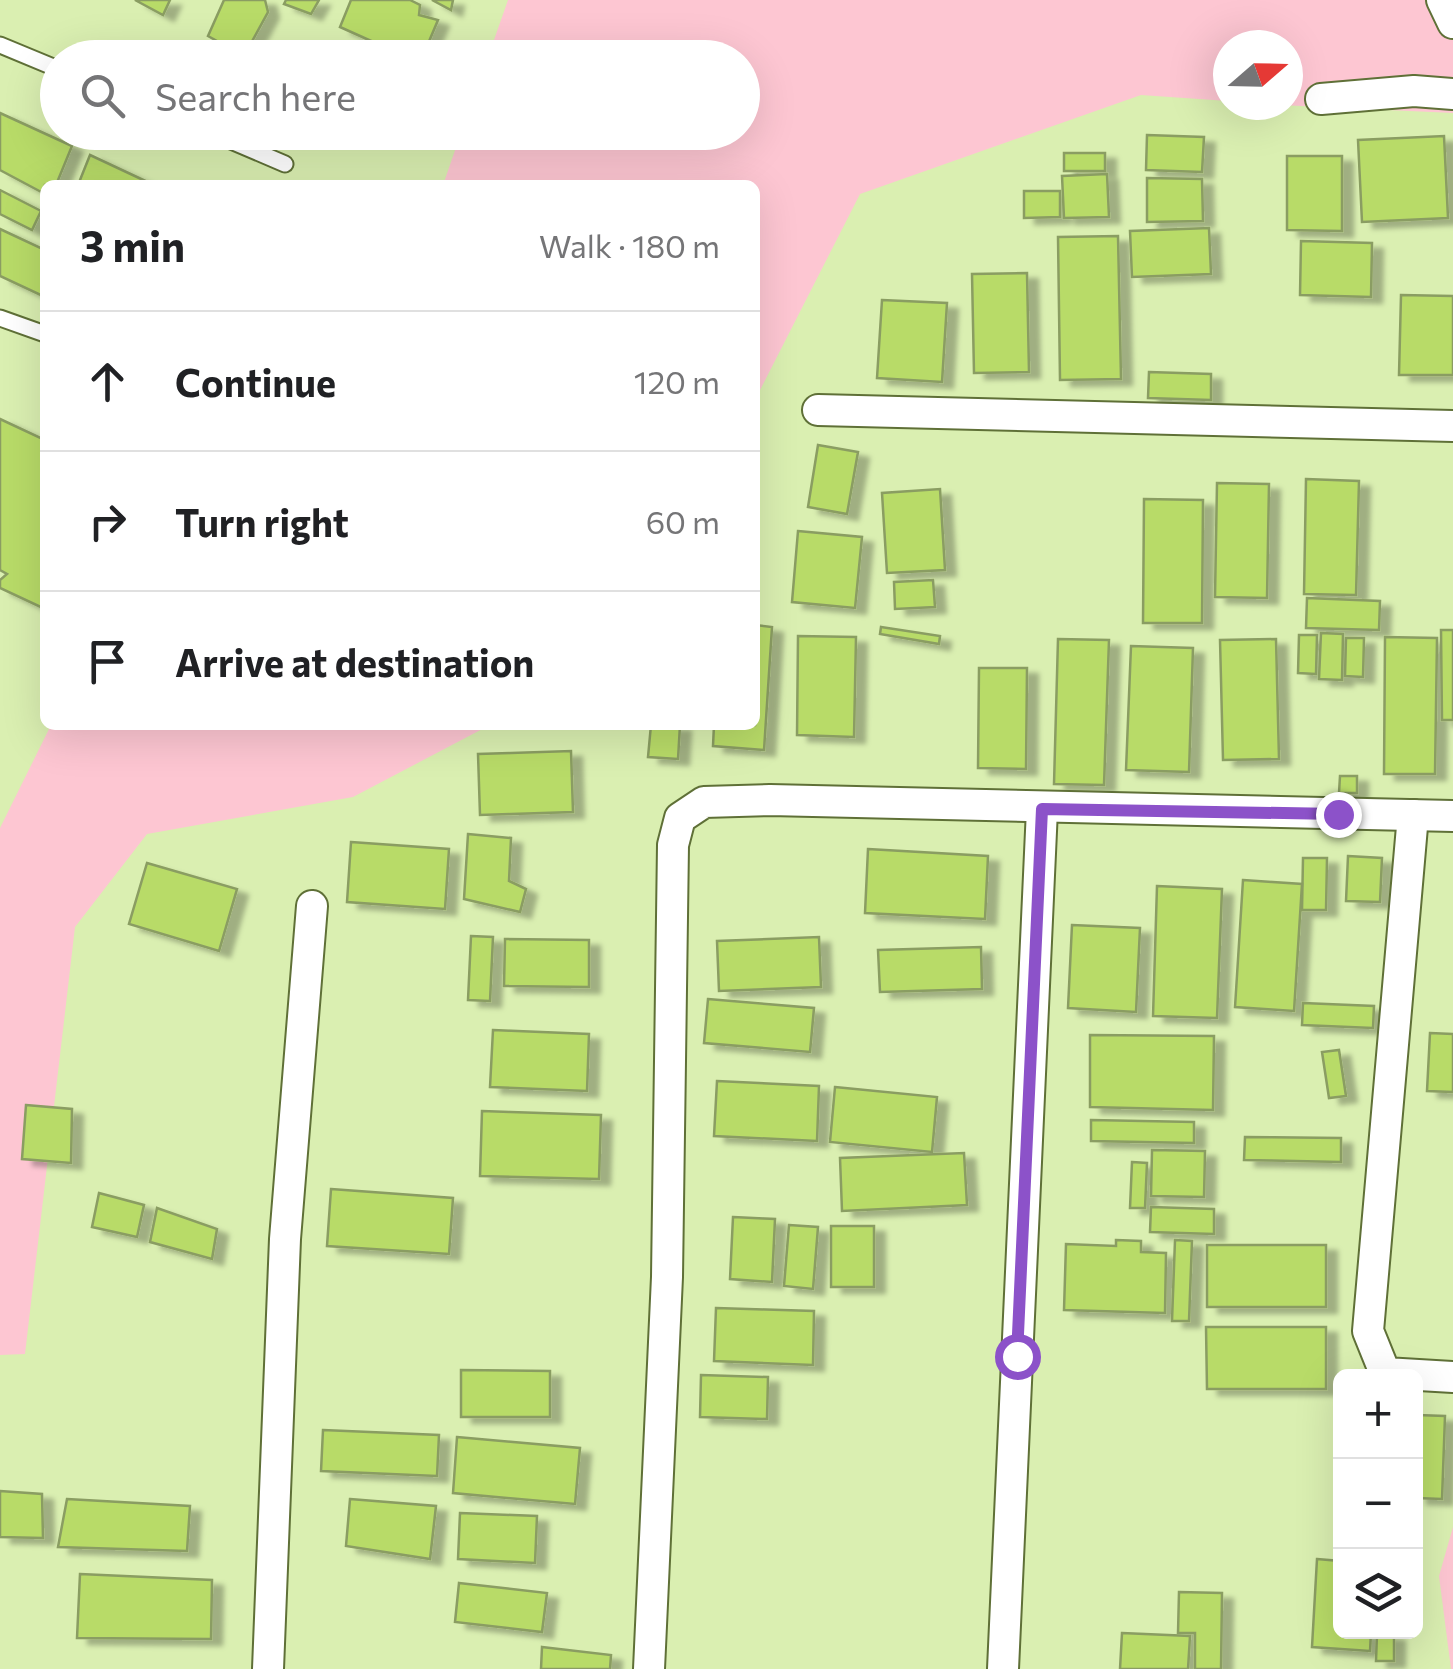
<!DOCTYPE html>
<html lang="en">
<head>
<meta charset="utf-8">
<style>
	body { margin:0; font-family:Commissioner,sans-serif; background:#f2f2f2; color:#202124 }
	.controls { position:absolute; right:30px; bottom:30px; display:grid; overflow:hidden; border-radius:15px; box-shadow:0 10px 40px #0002 }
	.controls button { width:90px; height:90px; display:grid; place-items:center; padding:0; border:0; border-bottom:2px solid #e0e0e0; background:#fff; color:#202124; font:50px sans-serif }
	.compass { position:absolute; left:1213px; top:30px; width:90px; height:90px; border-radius:50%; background:#fff; box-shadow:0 10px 40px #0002; rotate:70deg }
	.stop { position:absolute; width:30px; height:30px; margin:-22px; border:8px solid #8c52c9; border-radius:50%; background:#fff }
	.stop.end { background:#8c52c9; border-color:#fff; box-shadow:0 2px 10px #0008 }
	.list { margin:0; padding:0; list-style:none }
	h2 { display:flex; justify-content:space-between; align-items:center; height:130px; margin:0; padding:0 40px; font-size:42px }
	h2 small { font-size:32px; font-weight:400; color:#757577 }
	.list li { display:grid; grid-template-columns:65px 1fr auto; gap:30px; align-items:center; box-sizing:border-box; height:140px; padding:0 40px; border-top:2px solid #e0e0e0 }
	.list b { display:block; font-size:38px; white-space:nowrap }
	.list em { font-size:32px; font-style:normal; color:#757577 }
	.icon { flex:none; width:55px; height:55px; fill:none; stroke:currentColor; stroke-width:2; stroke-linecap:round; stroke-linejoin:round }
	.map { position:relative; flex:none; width:1453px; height:1669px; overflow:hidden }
	.search { position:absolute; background:#fff; box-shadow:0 10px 40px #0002; left:40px; top:40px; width:720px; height:110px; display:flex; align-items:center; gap:25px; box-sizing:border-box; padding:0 35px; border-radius:55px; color:#757577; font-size:38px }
	.panel { position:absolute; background:#fff; box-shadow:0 10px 40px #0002; left:40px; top:180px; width:720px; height:550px; border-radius:15px }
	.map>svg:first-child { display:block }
</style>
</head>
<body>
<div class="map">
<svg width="1453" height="1669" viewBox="0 0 1453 1669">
	<defs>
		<filter id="shadow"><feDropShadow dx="11" dy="6" stdDeviation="2.5" flood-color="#0004"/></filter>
	</defs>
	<rect width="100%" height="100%" fill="#daefb1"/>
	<g fill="#fdc6d2">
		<polygon points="508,0 1453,0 1453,113 1280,105 1288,105 1288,45 1228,45 1228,101 1141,95 860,194 755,400 755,185 443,185 461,133 742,132 742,58 488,57"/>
		<polygon points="51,725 490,725 353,797 147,834 75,927 25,1354 0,1355 0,828"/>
		<polygon points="1453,1527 1453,1669 1451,1669 1439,1576"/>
	</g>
	<g fill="#b8db68" stroke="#8a9d62" stroke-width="2.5" filter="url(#shadow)">
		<polygon points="135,0 170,0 163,15"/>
		<polygon points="224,0 265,0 268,12 244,56 208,36"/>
		<polygon points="286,0 319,0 311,14 284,4"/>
		<polygon points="351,0 410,0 420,5 419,15 438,20 422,58 409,58 340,27"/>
		<polygon points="432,0 453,0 451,10"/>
		<polygon points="0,113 72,146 56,185 45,185 45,194 0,170"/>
		<polygon points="1147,135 1204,137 1202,172 1146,170"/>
		<polygon points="1444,136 1448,218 1362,222 1358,140"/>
		<rect x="1064" y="153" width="41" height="18"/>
		<polygon points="90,155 154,185 78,185"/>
		<polygon points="1287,156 1342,156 1342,231 1287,230"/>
		<polygon points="1107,174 1109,217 1064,218 1062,176"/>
		<polygon points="1147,178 1202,179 1203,221 1147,222"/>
		<polygon points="0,190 41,211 32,230 0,214"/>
		<polygon points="1024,191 1060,191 1060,217 1024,218"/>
		<polygon points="1209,228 1211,274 1132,277 1130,231"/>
		<polygon points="0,229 45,250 45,297 0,276"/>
		<polygon points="1118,236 1121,379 1060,380 1058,237"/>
		<polygon points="1301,241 1372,243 1371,297 1300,295"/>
		<polygon points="1027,273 1029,372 974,373 972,274"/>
		<polygon points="1401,295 1453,296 1453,375 1399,375"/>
		<polygon points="882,300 947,303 942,382 877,378"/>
		<polygon points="1149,372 1211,374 1211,400 1148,398"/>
		<polygon points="0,419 45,440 45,609 0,588 0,580 7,574 0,570"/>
		<polygon points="818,445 858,452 847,514 808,507"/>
		<polygon points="1306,479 1359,481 1356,595 1304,594"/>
		<polygon points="1217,483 1269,484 1267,598 1215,597"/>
		<polygon points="940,489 945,570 887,573 882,493"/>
		<polygon points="1144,499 1203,500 1202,623 1143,623"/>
		<polygon points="798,531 862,537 855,608 792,602"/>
		<polygon points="933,580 935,607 895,609 894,582"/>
		<polygon points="1307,598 1380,601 1379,630 1306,628"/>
		<polygon points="755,625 772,627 764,750 713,746 714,725 755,725"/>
		<polygon points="881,627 940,636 939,644 880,634"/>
		<polygon points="1441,630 1453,630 1453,720 1442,720"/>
		<polygon points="1321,633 1343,634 1342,680 1319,679"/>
		<polygon points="1299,635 1317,635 1316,674 1298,673"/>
		<polygon points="798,636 856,637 854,737 797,735"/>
		<polygon points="1385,637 1437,638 1435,774 1384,774"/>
		<polygon points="1346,638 1364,638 1363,677 1345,676"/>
		<polygon points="1058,639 1109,640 1104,785 1054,784"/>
		<polygon points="1276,639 1279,759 1223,760 1220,640"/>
		<polygon points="1131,646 1193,648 1189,772 1126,770"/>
		<polygon points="979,668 1027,668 1026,769 978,768"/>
		<polygon points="651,725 680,725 678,759 648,757"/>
		<polygon points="571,751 573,812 480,815 478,754"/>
		<polygon points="1340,776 1357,776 1357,793 1339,793"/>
		<polygon points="468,834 511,838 509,881 526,889 520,912 464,899"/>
		<polygon points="351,842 449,849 445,909 347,902"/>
		<polygon points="868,849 988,856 985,919 865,913"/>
		<polygon points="1348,856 1382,858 1380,902 1346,901"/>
		<polygon points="1303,858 1327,858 1326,910 1302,910"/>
		<polygon points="147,863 237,889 219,951 129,924"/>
		<polygon points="1243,880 1302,884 1294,1011 1235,1007"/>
		<polygon points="1157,886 1222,889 1217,1018 1153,1016"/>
		<polygon points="1072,925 1140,928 1136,1012 1068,1008"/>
		<polygon points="471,936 493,937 490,1001 468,1000"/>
		<polygon points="819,937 821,987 719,991 717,941"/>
		<polygon points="505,939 589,940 589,987 504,986"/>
		<polygon points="981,947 982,989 880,992 878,950"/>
		<polygon points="708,999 814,1008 810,1052 704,1043"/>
		<polygon points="1303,1003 1374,1006 1373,1028 1302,1025"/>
		<polygon points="493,1030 589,1034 587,1091 490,1087"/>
		<polygon points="1430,1033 1453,1034 1453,1092 1427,1091"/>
		<polygon points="1090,1035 1214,1036 1213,1110 1090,1107"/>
		<polygon points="1339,1050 1346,1096 1329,1098 1322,1052"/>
		<polygon points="717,1081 819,1086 817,1141 714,1136"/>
		<polygon points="835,1087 937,1097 932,1152 830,1142"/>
		<polygon points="26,1105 72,1109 71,1163 22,1159"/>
		<polygon points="482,1111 601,1115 599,1179 480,1176"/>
		<polygon points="1091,1120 1194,1122 1194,1143 1091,1141"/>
		<polygon points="1245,1137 1341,1138 1341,1162 1244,1160"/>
		<polygon points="1152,1150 1205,1151 1204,1197 1151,1196"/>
		<polygon points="964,1153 967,1205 842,1211 840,1158"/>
		<polygon points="1132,1162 1147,1163 1145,1208 1130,1208"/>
		<polygon points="331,1189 453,1198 449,1254 327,1246"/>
		<polygon points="99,1193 144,1205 137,1237 92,1227"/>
		<polygon points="1151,1207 1214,1209 1214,1234 1150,1232"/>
		<polygon points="157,1208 217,1229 212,1259 150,1242"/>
		<polygon points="733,1217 775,1219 772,1282 730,1279"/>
		<polygon points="789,1225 818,1227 813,1289 784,1286"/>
		<rect x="831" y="1226" width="43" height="61"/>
		<polygon points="1116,1240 1141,1241 1141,1252 1166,1253 1165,1313 1064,1310 1066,1244 1116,1246"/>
		<polygon points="1175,1240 1192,1241 1189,1321 1172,1321"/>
		<rect x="1207" y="1245" width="119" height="62"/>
		<polygon points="716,1308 814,1311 813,1365 714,1361"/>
		<polygon points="1206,1327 1326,1327 1326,1389 1207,1389"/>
		<polygon points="461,1370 550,1371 550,1417 461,1417"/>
		<polygon points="701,1375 768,1377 767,1419 700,1417"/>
		<polygon points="1417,1415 1445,1416 1442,1499 1416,1498"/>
		<polygon points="323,1430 439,1435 437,1476 321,1471"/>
		<polygon points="457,1437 580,1448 575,1504 453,1493"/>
		<polygon points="0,1491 42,1494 43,1538 0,1537"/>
		<polygon points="67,1499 190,1506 187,1551 58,1547"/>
		<polygon points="350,1499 436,1506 430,1559 346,1546"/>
		<polygon points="460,1513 537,1516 535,1563 458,1559"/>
		<polygon points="1317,1559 1340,1561 1340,1632 1371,1632 1370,1651 1312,1647"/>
		<polygon points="80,1574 212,1580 211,1639 77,1638"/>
		<polygon points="459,1583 547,1593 542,1632 455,1622"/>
		<polygon points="1179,1592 1222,1593 1221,1669 1195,1669 1195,1633 1178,1633"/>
		<polygon points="1122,1633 1190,1636 1188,1669 1120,1669"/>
		<polygon points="1377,1634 1394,1635 1394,1661 1376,1661"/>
		<polygon points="542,1647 611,1655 610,1669 541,1669"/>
	</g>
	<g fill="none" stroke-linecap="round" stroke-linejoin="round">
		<g stroke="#5f7037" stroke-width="19">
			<g id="service">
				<polyline points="0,45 58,69"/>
				<polyline points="210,132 285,164"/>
				<polyline points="0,318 45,334"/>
			</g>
		</g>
		<g stroke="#5f7037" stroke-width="34">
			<g id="minor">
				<polyline points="1442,0 1453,23"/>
				<polyline points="1321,99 1414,91 1453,94"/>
				<polyline points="818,410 1453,426"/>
				<polyline points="1413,815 1368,1331 1385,1373 1453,1377"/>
				<polyline points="268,1669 285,1239 312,906"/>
				<polyline points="649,1669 667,1277 673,845 680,818 704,802 770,800 1453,816"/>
				<polyline points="1003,1669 1042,809"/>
			</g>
		</g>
		<use href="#service" stroke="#fff" stroke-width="15"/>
		<use href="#minor" stroke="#fff" stroke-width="30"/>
	</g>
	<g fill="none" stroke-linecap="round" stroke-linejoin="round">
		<polyline stroke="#8c52c9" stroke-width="12" points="1017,1356 1042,809 1338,814"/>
	</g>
</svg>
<div class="controls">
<button>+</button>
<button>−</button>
<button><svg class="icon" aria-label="layers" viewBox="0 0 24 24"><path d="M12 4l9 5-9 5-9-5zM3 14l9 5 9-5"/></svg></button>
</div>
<svg class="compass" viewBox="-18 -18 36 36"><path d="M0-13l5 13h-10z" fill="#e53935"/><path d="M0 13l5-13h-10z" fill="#757577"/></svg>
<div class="stop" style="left:1017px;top:1356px"></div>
<div class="stop end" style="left:1338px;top:814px"></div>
<div class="search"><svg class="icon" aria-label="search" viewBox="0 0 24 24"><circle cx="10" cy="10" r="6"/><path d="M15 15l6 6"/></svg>Search here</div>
<section class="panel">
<h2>3 min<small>Walk · 180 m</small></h2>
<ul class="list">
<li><svg class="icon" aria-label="ahead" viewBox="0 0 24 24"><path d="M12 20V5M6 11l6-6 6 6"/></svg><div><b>Continue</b></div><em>120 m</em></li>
<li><svg class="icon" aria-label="right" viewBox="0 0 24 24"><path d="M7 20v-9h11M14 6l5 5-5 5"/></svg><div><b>Turn right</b></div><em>60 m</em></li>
<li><svg class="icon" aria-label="arrive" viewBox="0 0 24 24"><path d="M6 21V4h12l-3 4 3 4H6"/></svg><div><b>Arrive at destination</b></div></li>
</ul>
</section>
</div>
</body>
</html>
